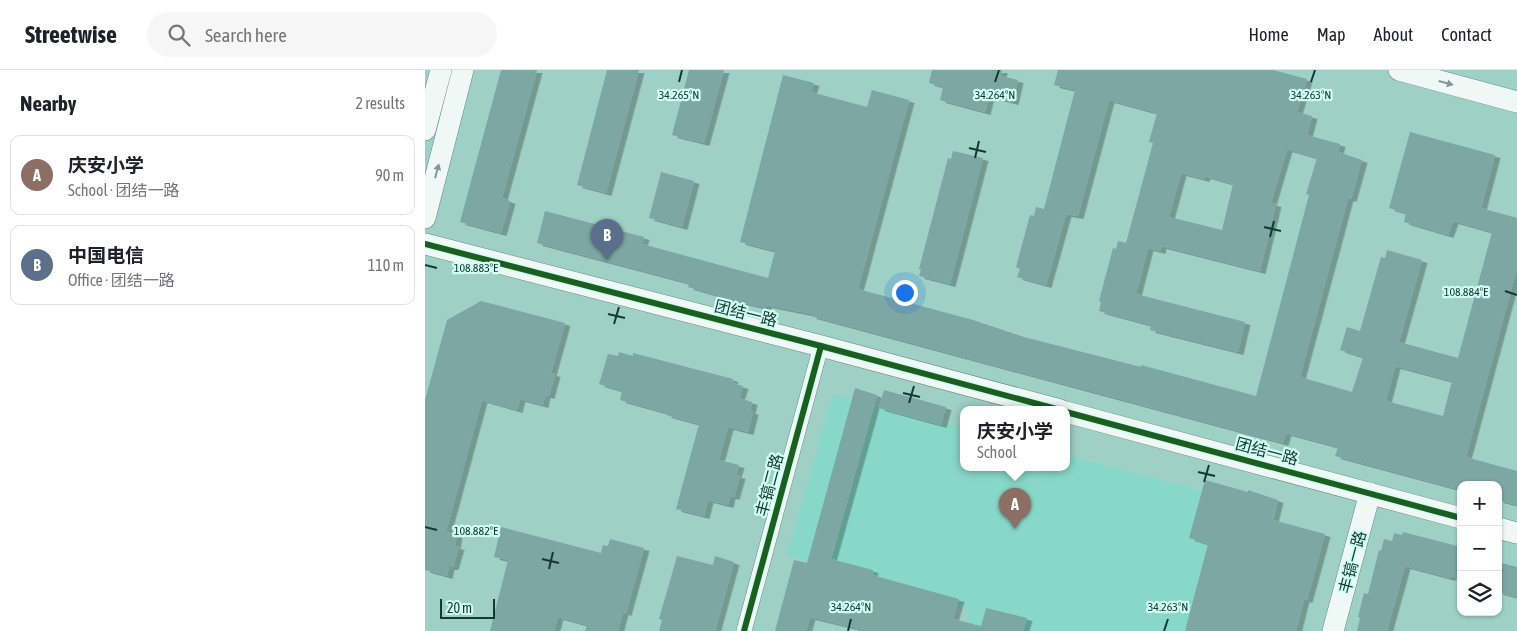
<!DOCTYPE html>
<html lang="en">
<head>
<meta charset="utf-8">
<style>
	body { margin:0; font-family:"Asap Condensed","Noto Sans SC",sans-serif; background:#f6f6f6; color:#202124 }
	.controls { position:absolute; right:15px; bottom:15px; display:grid; overflow:hidden; border-radius:10px; box-shadow:0 1px 4px #0004 }
	.controls button { width:45px; height:45px; display:grid; place-items:center; padding:0; border:0; border-bottom:1px solid #e0e0e0; background:#fff; color:#202124; font:25px sans-serif }
	.scale { position:absolute; left:15px; bottom:12px; width:55px; box-sizing:border-box; padding-left:5px; border:2px solid #123a33; border-top:0; font-size:14px; line-height:18px; white-space:nowrap; color:#123a33; -webkit-text-stroke:4px #d1fdf3; paint-order:stroke }
	.you { position:absolute; left:479px; top:222px; width:18px; height:18px; margin:-12px; border:4px solid #fff; border-radius:50%; background:#1a73e8; box-shadow:0 0 0 8px #1a73e833 }
	.badge { display:grid; place-items:center; width:32px; height:32px; border-radius:50%; background:#1a73e8; color:#fff; font-size:16px; font-weight:700 }
	.pin { position:absolute; translate:-50% -41px; filter:drop-shadow(0 1px 2px #0008) }
	.pin::after { content:''; position:absolute; top:26px; width:18px; height:15px; background:inherit; clip-path:polygon(0 0,100% 0,50% 100%) }
	.popup { position:absolute; left:535px; top:336px; width:110px; height:65px; box-sizing:border-box; display:grid; place-content:center; border-radius:10px; background:#fff; filter:drop-shadow(0 1px 4px #0005); font-size:16px; white-space:nowrap; color:#757577 }
	.popup b { font-size:19px; color:#202124 }
	.popup::after { content:''; position:absolute; left:50%; top:100%; margin-left:-10px; border:10px solid transparent; border-top-color:#fff }
	.list { margin:0; padding:0; list-style:none }
	h2 { display:flex; justify-content:space-between; align-items:center; height:65px; margin:0; padding:0 20px; font-size:21px }
	h2 small { font-size:16px; font-weight:400; color:#757577 }
	.list li { display:grid; grid-template-columns:32px 1fr auto; gap:15px; align-items:center; box-sizing:border-box; height:80px; margin:0 10px 10px; padding:0 10px; border:1px solid #e0e0e0; border-radius:10px }
	.list b { display:block; font-size:19px; white-space:nowrap }
	.list p { margin:0; font-size:16px; white-space:nowrap; color:#757577 }
	.list em { font-size:16px; font-style:normal; color:#757577 }
	.icon { flex:none; width:28px; height:28px; fill:none; stroke:currentColor; stroke-width:2; stroke-linecap:round; stroke-linejoin:round }
	.map { position:relative; flex:none; width:1092px; height:561px; overflow:hidden }
	header { display:flex; align-items:center; gap:30px; box-sizing:border-box; height:70px; padding:0 25px; background:#fff; border-bottom:1px solid #e0e0e0 }
	header strong { font-size:24px }
	nav { display:flex; gap:28px; margin-inline-start:auto; font-size:18px }
	.search { width:350px; height:45px; background:#f6f6f6; display:flex; align-items:center; gap:12px; box-sizing:border-box; padding:0 18px; border-radius:28px; color:#757577; font-size:19px }
	main { display:flex }
	aside { flex:1; background:#fff }
	.map>svg:first-child { display:block }
</style>
</head>
<body>
<header>
<strong>Streetwise</strong>
<div class="search"><svg class="icon" aria-label="search" viewBox="0 0 24 24"><circle cx="10" cy="10" r="6"/><path d="M15 15l6 6"/></svg>Search here</div>
<nav><a>Home</a><a>Map</a><a>About</a><a>Contact</a></nav>
</header>
<main>
<aside>
<h2>Nearby<small>2 results</small></h2>
<ul class="list">
<li><span class="badge" style="background:#8d6e63">A</span><div><b>庆安小学</b><p>School · 团结一路</p></div><em>90 m</em></li>
<li><span class="badge" style="background:#5c6f8a">B</span><div><b>中国电信</b><p>Office · 团结一路</p></div><em>110 m</em></li>
</ul>
</aside>
<div class="map">
<svg width="1092" height="561" viewBox="0 0 1092 561">
	<defs>
		<filter id="shadow"><feDropShadow dx="5.5" dy="3" stdDeviation="0" flood-color="#0004"/></filter>
	</defs>
	<rect width="100%" height="100%" fill="#9ed0c6"/>
	<polygon fill="#88d8c9" points="408,324 539,358 539,398 641,398 641,385 817,431 783,561 542,561 543,538 362,486"/>
	<g fill="#7da7a3" fill-rule="evenodd" filter="url(#shadow)">
		<polygon points="76,0 112,0 77,128 85,131 76,163 35,152"/>
		<polygon points="182,0 214,0 181,123 152,115"/>
		<polygon points="264,0 299,0 279,73 247,65"/>
		<polygon points="507,0 577,0 576,6 593,10 588,32 564,26 560,42 515,30 518,17 504,13"/>
		<path d="M633,0h215l34,9 -10,33 15,4 -5,19 33,9 -2,8 24,8 -11,39 -3,-1 -48,179 52,15 11,-35 -23,-7 7,-23 13,4 21,-74 4,1 2,-8 35,10 -23,82 59,16 34,-126 -39,-11 -5,14 -44,-13 2,-9 -17,-5 21,-76 85,23 -14,53 36,10v50l-51,189 51,14v34l-19,-5v-15h-37v5l-126,-34 3,-9 -52,-14 -3,10 -472,-127v-2l-45,-9v3l-21,-5 -57,-16 1,-4 -152,-40 8,-32 99,26 -2,7 126,34 7,-27 -35,-9 43,-167 31,8 -3,9 56,15 5,-17 37,10 -51,189 115,31 51,17 117,30v-2l115,31 53,-201 -3,-1 11,-36 -30,-9 -16,54 5,1 -16,67 -99,-25 -1,5 -12,-3 -12,46 109,28 -7,30 -88,-22 1,-5 -52,-14 2,-9 -2,-1 14,-53 3,1 2,-8 8,2 27,-100 -4,-1 8,-29 -48,-13 -31,116 -12,-2 -20,71 -29,-8 3,-8 -4,-2 14,-52 4,1 2,-9 8,2 31,-119 -21,-5zM756,103l23,6 1,-3 28,8 -11,46 -53,-13zM970,296l57,15 -9,35 -57,-15z"/>
		<polygon points="528,81 558,88 525,214 494,206 496,199 494,199 523,88 526,89"/>
		<polygon points="236,102 269,111 257,157 224,148"/>
		<polygon points="56,231 140,253 126,303 130,304 124,326 120,325 118,335 95,329 92,340 57,330 21,462 32,465 30,476 34,477 28,497 24,497 22,506 0,500 0,330 22,250"/>
		<polygon points="194,282 208,286 208,283 308,309 307,313 318,316 314,328 327,332 325,341 328,342 323,362 303,357 294,390 314,395 311,405 315,406 309,427 305,426 303,435 283,430 279,446 251,439 274,354 241,345 242,343 195,330 197,321 174,314 183,284 193,286"/>
		<polygon points="430,318 452,325 406,489 448,500 447,505 534,529 528,549 556,556 561,538 602,548 598,561 443,561 385,547 381,561 350,561 369,490 382,493"/>
		<polygon points="459,320 521,337 516,355 454,338"/>
		<polygon points="780,410 823,422 823,420 853,430 848,450 900,464 882,530 879,529 871,561 760,561 783,474 764,468"/>
		<polygon points="76,457 176,483 178,475 183,476 185,469 219,478 201,543 198,542 193,561 160,561 162,555 133,547 129,561 65,561 83,490 69,487"/>
		<polygon points="978,462 1036,477 1036,509 1025,506 1025,508 980,496 962,561 932,561 935,548 933,547 939,523 943,524 954,480 956,481 959,469 967,471 969,463 977,465"/>
		<polygon points="252,486 288,495 290,486 309,492 290,561 234,561 237,550 234,549"/>
		<polygon points="1073,492 1092,497 1092,527 1073,522"/>
	</g>
	<g fill="none" stroke-linecap="round" stroke-linejoin="round">
		<g stroke="#658a83" stroke-width="16">
			<polyline id="street" points="319,561 396,276"/>
		</g>
		<g stroke="#658a83" stroke-width="22">
			<g id="secondary">
				<polyline points="974,0 1092,32"/>
				<polyline points="0,60 16,0"/>
				<polyline points="0,148 38,0"/>
				<polyline points="0,174 396,276 635,340"/>
				<polyline points="641,342 1036,448"/>
				<polyline points="1073,458 1092,463"/>
				<polyline points="908,561 945,423"/>
			</g>
		</g>
		<use href="#street" stroke="#f0f8f6" stroke-width="15"/>
		<use href="#secondary" stroke="#f0f8f6" stroke-width="21"/>
		<g stroke="#d1fdf3" stroke-width="9">
			<g id="cycleway">
				<polyline points="0,174 396,276 635,340"/>
				<polyline points="641,342 1036,448"/>
				<polyline points="319,561 396,276"/>
			</g>
		</g>
		<use href="#cycleway" stroke="#1b5e20" stroke-width="6"/>
	</g>
	<defs><path id="oneway-solid" d="M-6-.8H1V-3.2L6.5 0L1 3.2V.8H-6Z" transform="scale(1.25)"/></defs>
	<g fill="#819994">
		<use href="#oneway-solid" transform="translate(1021 13) rotate(15)"/>
		<use href="#oneway-solid" transform="translate(12 101) rotate(-75)"/>
	</g>
	<path fill="none" stroke="#123a33" stroke-width="2" d="M254,12l3,-12M570,12l4,-12M886,12l4,-12M544,78l17,4M550,88l4,-17M839,157l17,4M845,167l4,-16M0,195l12,3M1080,221l12,4M183,244l17,4M189,254l5,-17M478,323l17,4M484,333l5,-17M773,402l17,4M779,412l5,-17M0,457l12,3M117,489l17,4M124,499l4,-17M423,561l3,-12M739,561l4,-12"/>
	<g text-anchor="middle" stroke-width="4.5" stroke-linejoin="round" paint-order="stroke">
		<g font-size="16" fill="#123a33" stroke="#d1fdf3">
			<text transform="translate(321 243) rotate(14)" y="6">团结一路</text>
			<text transform="translate(842 381) rotate(15)" y="6">团结一路</text>
			<text transform="translate(344 415) rotate(-75)" y="6">丰镐二路</text>
			<text transform="translate(927 492) rotate(-75)" y="6">丰镐一路</text>
		</g>
	</g>
	<g font-size="12" text-anchor="middle" fill="#123a33" stroke="#d1fdf3" stroke-width="4.5" stroke-linejoin="round" paint-order="stroke">
		<text x="254" y="29">34.265°N</text>
		<text x="570" y="29">34.264°N</text>
		<text x="886" y="29">34.263°N</text>
		<text x="51" y="202">108.883°E</text>
		<text x="1041" y="226">108.884°E</text>
		<text x="51" y="465">108.882°E</text>
		<text x="426" y="541">34.264°N</text>
		<text x="743" y="541">34.263°N</text>
	</g>
</svg>
<div class="controls">
<button>+</button>
<button>−</button>
<button><svg class="icon" aria-label="layers" viewBox="0 0 24 24"><path d="M12 4l9 5-9 5-9-5zM3 14l9 5 9-5"/></svg></button>
</div>
<div class="scale">20 m</div>
<div class="you"></div>
<div class="pin badge" style="left:590px;top:459px;background:#8d6e63">A</div>
<div class="popup"><b>庆安小学</b>School</div>
<div class="pin badge" style="left:182px;top:190px;background:#5c6f8a">B</div>
</div>
</main>
</body>
</html>
